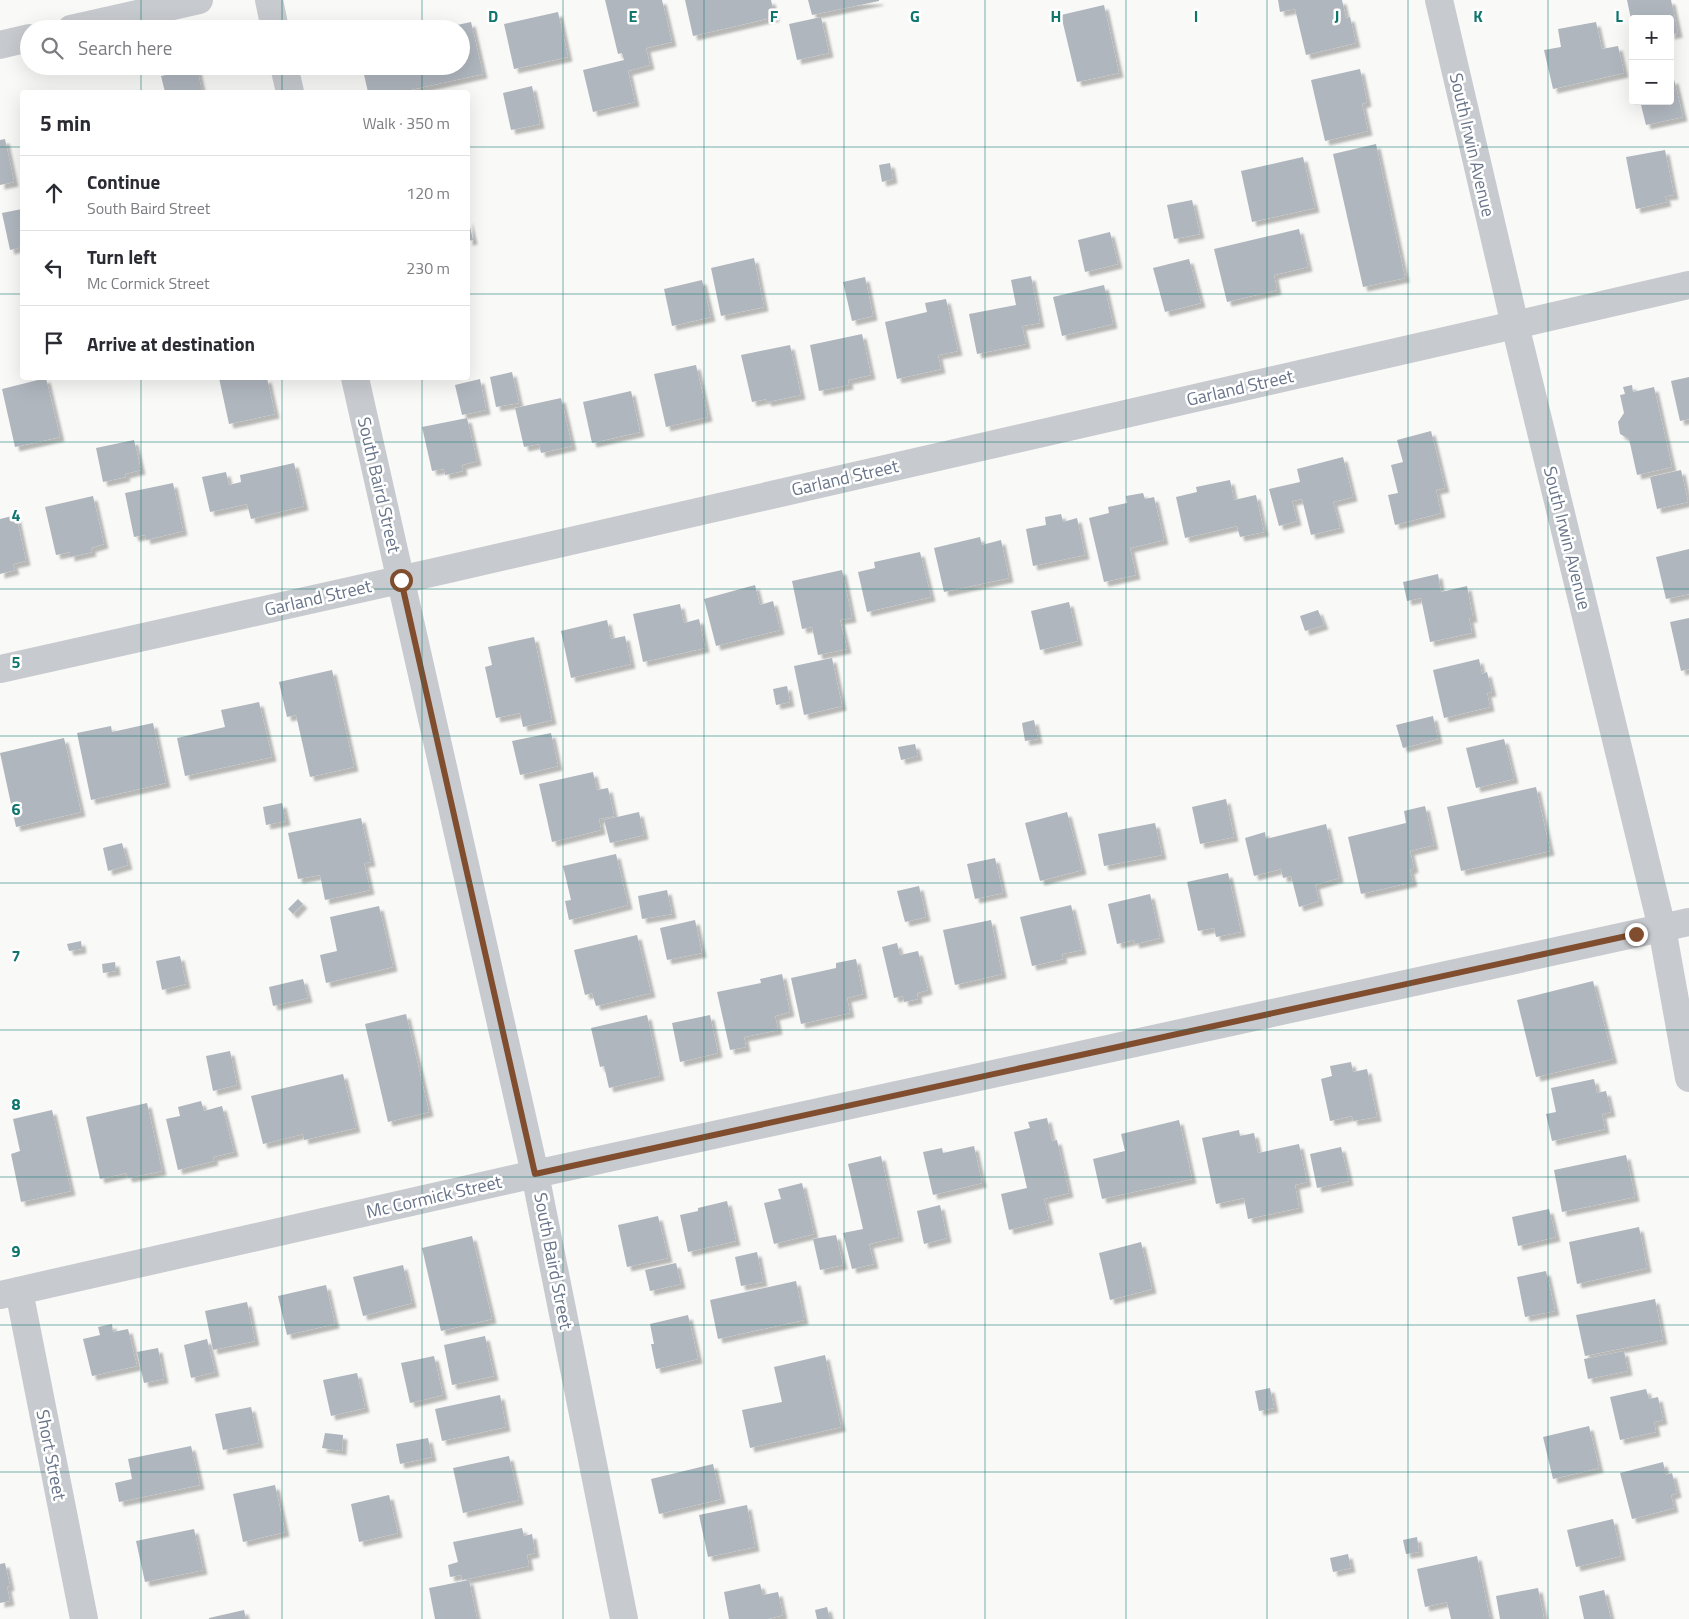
<!DOCTYPE html>
<html lang="en">
<head>
<meta charset="utf-8">
<style>
	body { margin:0; font-family:"Titillium Web",sans-serif; background:#f2f2f3; color:#2b2b33 }
	.controls { position:absolute; right:15px; top:15px; display:grid; overflow:hidden; border-radius:5px; box-shadow:0 5px 20px #0002 }
	.controls button { width:45px; height:45px; display:grid; place-items:center; padding:0; border:0; border-bottom:1px solid #e1e1e2; background:#fff; color:#2b2b33; font:25px sans-serif }
	.stop { position:absolute; width:15px; height:15px; margin:-11px; border:4px solid #804e2e; border-radius:50%; background:#fff }
	.stop.end { background:#804e2e; border-color:#fff; box-shadow:0 1px 5px #0008 }
	.list { margin:0; padding:0; list-style:none }
	h2 { display:flex; justify-content:space-between; align-items:center; height:65px; margin:0; padding:0 20px; font-size:21px }
	h2 small { font-size:16px; font-weight:400; color:#7c7c81 }
	.list li { display:grid; grid-template-columns:32px 1fr auto; gap:15px; align-items:center; box-sizing:border-box; height:75px; padding:0 20px; border-top:1px solid #e1e1e2 }
	.list b { display:block; font-size:19px; white-space:nowrap }
	.list p { margin:0; font-size:16px; white-space:nowrap; color:#7c7c81 }
	.list em { font-size:16px; font-style:normal; color:#7c7c81 }
	.icon { flex:none; width:28px; height:28px; fill:none; stroke:currentColor; stroke-width:2; stroke-linecap:round; stroke-linejoin:round }
	.map { position:relative; flex:none; width:1689px; height:1619px; overflow:hidden }
	.search { position:absolute; background:#fff; box-shadow:0 5px 20px #0002; left:20px; top:20px; width:450px; height:55px; display:flex; align-items:center; gap:12px; box-sizing:border-box; padding:0 18px; border-radius:28px; color:#7c7c81; font-size:19px }
	.panel { position:absolute; background:#fff; box-shadow:0 5px 20px #0002; left:20px; top:90px; width:450px; height:290px; border-radius:5px }
	.map>svg:first-child { display:block }
</style>
</head>
<body>
<div class="map">
<svg width="1689" height="1619" viewBox="0 0 1689 1619">
	<defs>
		<filter id="shadow"><feDropShadow dx="4.5" dy="4.5" stdDeviation="1" flood-color="#0004"/></filter>
	</defs>
	<rect width="100%" height="100%" fill="#f9f9f7"/>
	<g fill="#b0b6be" filter="url(#shadow)">
		<polygon points="605,0 662,0 672,42 646,48 650,65 628,71 635,102 593,112 583,70 624,60 622,53 618,54"/>
		<polygon points="685,0 771,0 775,17 693,36"/>
		<polygon points="808,0 879,0 879,1 812,15"/>
		<polygon points="1278,0 1342,0 1346,18 1350,17 1356,43 1306,55 1295,9 1280,12"/>
		<polygon points="1627,0 1671,0 1678,33 1670,35 1670,19 1633,19 1632,24"/>
		<polygon points="1104,5 1119,73 1077,82 1061,15"/>
		<polygon points="558,12 568,57 514,69 504,24"/>
		<polygon points="821,17 829,53 797,60 789,24"/>
		<polygon points="471,22 483,74 401,92 368,92 362,66 461,66 461,29 443,28"/>
		<polygon points="1596,22 1602,49 1618,46 1624,73 1553,89 1544,50 1561,47 1558,29"/>
		<polygon points="197,68 202,92 165,92 161,76"/>
		<polygon points="1360,69 1367,102 1362,104 1368,131 1325,141 1311,80"/>
		<polygon points="1674,79 1683,117 1646,125 1640,101 1670,101 1670,80"/>
		<polygon points="532,86 540,124 511,130 503,93"/>
		<polygon points="5,139 14,182 0,185 0,140"/>
		<polygon points="1376,144 1405,278 1363,287 1333,154"/>
		<polygon points="1665,150 1674,195 1665,196 1667,202 1636,209 1626,157"/>
		<polygon points="1303,157 1315,208 1252,222 1241,171"/>
		<polygon points="890,163 893,179 882,182 879,165"/>
		<polygon points="1192,200 1200,234 1174,239 1167,205"/>
		<polygon points="22,209 22,247 10,250 2,213"/>
		<polygon points="468,218 473,240 468,241"/>
		<polygon points="1299,229 1308,267 1274,275 1277,290 1227,302 1214,249"/>
		<polygon points="1110,232 1118,264 1085,272 1078,240"/>
		<polygon points="754,258 764,307 721,316 711,268"/>
		<polygon points="1189,259 1201,303 1165,312 1153,268"/>
		<polygon points="1031,276 1040,323 1022,326 1026,344 977,354 969,314 1016,305 1011,280"/>
		<polygon points="865,277 873,316 852,321 843,282"/>
		<polygon points="702,280 711,317 672,326 664,289"/>
		<polygon points="1104,285 1113,324 1062,336 1053,297"/>
		<polygon points="946,299 958,351 938,355 941,369 897,379 885,322 927,312 925,303"/>
		<polygon points="862,334 871,375 848,380 849,385 819,391 810,345"/>
		<polygon points="790,345 801,395 767,402 766,399 752,402 741,355"/>
		<polygon points="696,365 708,417 666,427 654,374"/>
		<polygon points="512,372 519,403 496,407 490,377"/>
		<polygon points="1689,377 1689,419 1680,421 1671,381"/>
		<polygon points="46,378 60,437 15,447 2,389"/>
		<polygon points="219,378 260,378 260,380 267,378 275,414 229,424"/>
		<polygon points="480,379 486,410 462,415 455,385"/>
		<polygon points="1632,385 1633,392 1654,387 1672,467 1637,475 1629,439 1620,434 1618,422 1624,413 1620,395 1625,394 1623,387"/>
		<polygon points="631,391 640,432 592,443 583,402"/>
		<polygon points="561,398 572,446 541,453 539,444 524,447 515,408"/>
		<polygon points="467,418 477,461 462,465 463,471 445,475 444,469 432,471 422,427"/>
		<polygon points="1431,431 1445,488 1436,490 1441,513 1395,525 1388,495 1398,493 1391,465 1403,462 1397,440"/>
		<polygon points="134,440 141,470 125,474 126,477 103,482 96,448"/>
		<polygon points="1343,457 1353,497 1333,502 1340,528 1311,535 1302,499 1292,501 1297,521 1279,526 1269,489 1300,482 1297,469"/>
		<polygon points="294,463 304,506 251,519 247,504 210,512 202,477 226,472 229,485 241,482 240,475"/>
		<polygon points="1681,470 1688,502 1657,509 1650,477"/>
		<polygon points="1230,480 1234,500 1256,495 1264,532 1240,537 1237,526 1185,538 1176,497 1197,492 1196,487"/>
		<polygon points="173,483 183,531 146,540 145,535 134,537 125,493"/>
		<polygon points="1143,493 1145,499 1154,497 1164,540 1130,548 1136,575 1104,582 1089,518 1109,513 1108,507 1127,503 1126,496"/>
		<polygon points="93,496 104,544 91,548 92,552 70,557 70,552 56,555 45,507"/>
		<polygon points="1061,514 1063,522 1077,518 1085,555 1033,566 1026,529 1046,525 1045,517"/>
		<polygon points="16,515 26,561 13,564 15,570 0,574 0,519"/>
		<polygon points="980,537 982,545 1001,540 1009,578 944,592 934,548"/>
		<polygon points="1689,549 1689,594 1666,599 1656,557"/>
		<polygon points="920,552 931,597 867,612 858,572 875,568 874,562"/>
		<polygon points="842,570 852,618 840,620 847,649 818,655 812,627 802,629 792,581"/>
		<polygon points="1438,574 1441,592 1467,586 1473,618 1469,618 1472,633 1430,642 1421,598 1407,601 1403,582"/>
		<polygon points="755,585 760,605 773,601 780,630 716,646 704,599"/>
		<polygon points="1069,602 1078,641 1040,650 1031,611"/>
		<polygon points="680,604 684,623 699,619 705,648 643,662 633,614"/>
		<polygon points="1318,610 1324,625 1305,631 1300,616"/>
		<polygon points="1689,618 1689,669 1681,671 1670,622"/>
		<polygon points="607,620 611,639 625,636 631,664 571,678 561,631"/>
		<polygon points="534,637 552,720 523,727 520,713 496,718 485,667 492,665 488,647"/>
		<polygon points="832,658 842,706 804,715 794,666"/>
		<polygon points="1479,659 1482,674 1487,672 1492,692 1487,693 1490,707 1444,718 1433,670"/>
		<polygon points="332,670 354,767 310,777 296,715 287,717 279,682"/>
		<polygon points="787,686 790,702 776,705 773,689"/>
		<polygon points="259,702 272,757 185,776 177,738 225,727 221,710"/>
		<polygon points="1433,716 1438,739 1403,748 1396,725"/>
		<polygon points="1034,720 1038,739 1025,741 1022,723"/>
		<polygon points="153,723 166,783 91,800 77,733 111,726 112,732"/>
		<polygon points="551,733 558,766 520,775 512,741"/>
		<polygon points="64,738 81,812 16,827 0,753"/>
		<polygon points="1504,739 1514,779 1476,788 1466,748"/>
		<polygon points="915,744 918,756 901,760 898,747"/>
		<polygon points="593,772 597,790 608,788 614,816 599,819 601,830 552,842 539,784"/>
		<polygon points="1536,787 1550,851 1461,871 1447,807"/>
		<polygon points="1226,799 1234,837 1200,844 1192,807"/>
		<polygon points="282,803 286,821 266,825 263,807"/>
		<polygon points="1425,806 1434,845 1410,851 1414,868 1410,870 1413,882 1361,894 1348,837 1406,823 1404,811"/>
		<polygon points="639,812 644,835 610,843 604,820"/>
		<polygon points="1067,812 1082,870 1040,881 1025,823"/>
		<polygon points="361,818 371,862 364,863 370,890 325,900 320,875 298,879 288,833"/>
		<polygon points="1155,823 1162,855 1104,866 1098,834"/>
		<polygon points="1326,824 1339,878 1315,885 1319,901 1299,907 1291,876 1283,878 1281,869 1254,876 1245,838 1265,832 1266,839"/>
		<polygon points="122,843 128,865 108,871 103,848"/>
		<polygon points="616,854 628,905 569,920 565,901 571,900 563,866"/>
		<polygon points="995,858 1003,893 975,899 967,864"/>
		<polygon points="1228,873 1241,932 1216,937 1214,928 1198,931 1187,882"/>
		<polygon points="919,886 926,917 905,922 897,891"/>
		<polygon points="667,890 672,914 642,919 638,896"/>
		<polygon points="1150,894 1160,938 1135,944 1134,940 1117,944 1108,904"/>
		<polygon points="298,899 303,904 293,914 288,909"/>
		<polygon points="1071,905 1082,950 1062,954 1063,959 1032,966 1020,917"/>
		<polygon points="379,906 393,967 326,983 320,955 337,951 330,917"/>
		<polygon points="695,920 702,953 667,960 660,928"/>
		<polygon points="991,920 1002,974 955,985 943,930"/>
		<polygon points="637,935 651,993 596,1006 592,993 585,995 574,950"/>
		<polygon points="81,941 82,949 69,951 67,944"/>
		<polygon points="897,943 900,955 918,951 928,990 917,993 918,999 904,1002 903,996 894,998 882,947"/>
		<polygon points="180,956 186,984 162,990 156,961"/>
		<polygon points="856,959 863,994 847,998 850,1013 801,1024 791,978 836,968 836,963"/>
		<polygon points="115,962 116,971 103,973 102,964"/>
		<polygon points="782,974 790,1012 775,1016 778,1030 744,1037 746,1047 730,1050 717,992 761,983 760,979"/>
		<polygon points="303,979 308,998 273,1006 269,987"/>
		<polygon points="1593,981 1613,1059 1536,1077 1517,1000"/>
		<polygon points="406,1014 429,1112 388,1122 365,1024"/>
		<polygon points="647,1015 660,1076 609,1088 604,1066 600,1067 591,1028"/>
		<polygon points="710,1015 718,1053 680,1062 672,1023"/>
		<polygon points="230,1051 237,1085 213,1091 206,1056"/>
		<polygon points="1351,1062 1353,1072 1367,1069 1377,1117 1353,1121 1352,1116 1330,1121 1321,1079 1332,1076 1330,1066"/>
		<polygon points="343,1074 356,1128 304,1140 303,1134 263,1144 251,1096"/>
		<polygon points="1594,1079 1597,1093 1606,1091 1611,1112 1602,1114 1605,1129 1552,1141 1546,1114 1556,1112 1551,1088"/>
		<polygon points="201,1101 204,1111 222,1106 234,1152 213,1157 214,1161 178,1170 166,1119 180,1116 178,1107"/>
		<polygon points="147,1103 162,1171 128,1178 126,1173 100,1179 86,1117"/>
		<polygon points="52,1110 71,1191 21,1202 11,1154 20,1151 13,1119"/>
		<polygon points="1047,1118 1052,1141 1057,1140 1069,1193 1044,1199 1049,1220 1009,1230 1001,1194 1027,1188 1014,1132 1030,1128 1028,1122"/>
		<polygon points="1179,1120 1192,1179 1102,1199 1093,1159 1125,1151 1121,1134"/>
		<polygon points="1239,1130 1240,1136 1254,1133 1258,1153 1299,1144 1307,1182 1295,1185 1299,1208 1248,1219 1244,1198 1216,1204 1202,1138"/>
		<polygon points="974,1146 982,1183 933,1195 923,1152 942,1148 943,1153"/>
		<polygon points="1341,1147 1349,1181 1317,1188 1310,1154"/>
		<polygon points="1626,1155 1635,1197 1562,1212 1554,1170"/>
		<polygon points="881,1156 899,1237 869,1244 874,1264 852,1269 843,1233 863,1229 848,1164"/>
		<polygon points="802,1183 814,1234 774,1244 764,1203 781,1199 778,1189"/>
		<polygon points="727,1201 736,1241 688,1252 680,1215 698,1211 698,1208"/>
		<polygon points="940,1205 947,1238 924,1244 917,1211"/>
		<polygon points="1549,1209 1556,1237 1518,1246 1512,1217"/>
		<polygon points="658,1216 668,1258 627,1267 618,1225"/>
		<polygon points="1639,1227 1647,1268 1577,1284 1569,1242"/>
		<polygon points="836,1235 843,1265 820,1270 813,1239"/>
		<polygon points="472,1236 492,1319 441,1331 422,1248"/>
		<polygon points="1141,1242 1152,1289 1110,1300 1099,1253"/>
		<polygon points="757,1252 763,1282 741,1286 735,1257"/>
		<polygon points="676,1263 681,1284 650,1291 645,1270"/>
		<polygon points="403,1265 412,1303 363,1316 353,1277"/>
		<polygon points="1546,1271 1555,1311 1525,1317 1517,1277"/>
		<polygon points="796,1281 804,1320 718,1339 710,1300"/>
		<polygon points="326,1285 335,1324 287,1335 278,1296"/>
		<polygon points="1655,1299 1663,1340 1585,1356 1576,1315"/>
		<polygon points="247,1302 255,1341 213,1350 205,1311"/>
		<polygon points="688,1315 698,1359 656,1369 651,1344 654,1344 650,1324"/>
		<polygon points="112,1324 113,1332 128,1329 137,1366 92,1376 83,1339 100,1335 98,1327"/>
		<polygon points="485,1336 494,1376 452,1385 444,1345"/>
		<polygon points="207,1339 215,1372 191,1378 184,1345"/>
		<polygon points="158,1348 164,1379 144,1383 137,1352"/>
		<polygon points="1624,1351 1628,1371 1588,1379 1584,1359"/>
		<polygon points="825,1355 841,1427 750,1448 742,1410 782,1402 774,1367"/>
		<polygon points="434,1356 443,1395 410,1403 401,1363"/>
		<polygon points="357,1373 365,1408 331,1416 323,1380"/>
		<polygon points="1270,1388 1274,1408 1259,1411 1255,1391"/>
		<polygon points="1646,1389 1649,1399 1658,1397 1663,1420 1654,1422 1656,1432 1620,1440 1610,1397"/>
		<polygon points="500,1395 506,1427 442,1441 435,1409"/>
		<polygon points="251,1407 259,1443 223,1450 215,1414"/>
		<polygon points="1589,1426 1599,1468 1553,1479 1543,1437"/>
		<polygon points="325,1433 343,1435 342,1451 322,1448"/>
		<polygon points="428,1438 432,1457 400,1464 396,1444"/>
		<polygon points="191,1446 200,1485 119,1502 115,1483 132,1479 128,1459"/>
		<polygon points="509,1456 519,1500 463,1513 453,1468"/>
		<polygon points="1663,1462 1666,1475 1672,1473 1677,1493 1671,1495 1674,1508 1632,1519 1620,1473"/>
		<polygon points="713,1464 721,1499 659,1514 651,1479"/>
		<polygon points="275,1485 285,1532 243,1542 233,1494"/>
		<polygon points="389,1495 398,1533 359,1542 351,1504"/>
		<polygon points="747,1505 755,1547 708,1557 699,1515"/>
		<polygon points="1613,1519 1621,1556 1576,1567 1567,1530"/>
		<polygon points="522,1528 524,1536 532,1534 535,1553 527,1555 529,1566 462,1580 461,1575 450,1577 448,1565 458,1562 453,1542"/>
		<polygon points="194,1529 203,1570 145,1582 136,1541"/>
		<polygon points="1417,1537 1419,1552 1406,1554 1403,1540"/>
		<polygon points="1348,1554 1351,1568 1333,1572 1330,1558"/>
		<polygon points="1477,1556 1490,1619 1451,1619 1447,1602 1425,1607 1417,1569"/>
		<polygon points="5,1563 10,1586 7,1587 10,1601 0,1603 0,1564"/>
		<polygon points="469,1580 477,1619 435,1619 429,1588"/>
		<polygon points="760,1584 763,1595 778,1592 783,1615 768,1619 729,1619 724,1592"/>
		<polygon points="1538,1588 1544,1619 1500,1619 1496,1596"/>
		<polygon points="1604,1590 1611,1619 1584,1619 1579,1596"/>
		<polygon points="827,1607 830,1619 817,1619 815,1610"/>
		<polygon points="244,1610 246,1619 209,1619 209,1618"/>
	</g>
	<g fill="none" stroke-linecap="round" stroke-linejoin="round">
		<g stroke="#c7cace" stroke-width="28">
			<polyline points="1439,0 1515,325 1662,928 1689,1078"/>
			<polyline points="71,29 199,0"/>
			<polyline points="0,45 29,38"/>
			<polyline points="0,669 444,570 1689,285"/>
			<polyline points="19,1291 84,1619"/>
			<polyline points="0,1295 535,1174 1689,922"/>
		</g>
		<g stroke="#c7cace" stroke-width="28">
			<polyline points="269,0 275,29"/>
			<polyline points="284,66 290,92"/>
			<polyline points="355,378 535,1174 624,1619"/>
		</g>
	</g>
	<g fill="none" stroke-linecap="round" stroke-linejoin="round">
		<polyline stroke="#804e2e" stroke-width="6" points="401,580 535,1174 1636,934"/>
	</g>
	<path fill="none" stroke="#0f766e" stroke-width="1" stroke-opacity="0.55" d="M141,0v29M282,0v29M422,0v29M563,0v1619M704,0v1619M844,0v1619M985,0v1619M1126,0v1619M1267,0v1619M1408,0v1619M1548,0v1619M141,66v26M282,66v26M422,66v26M0,147h22M468,147h1221M0,294h22M468,294h1221M141,378v1241M282,378v1241M422,378v1241M0,442h1689M0,589h1689M0,736h1689M0,883h1689M0,1030h1689M0,1177h1689M0,1325h1689M0,1472h1689"/>
	<g text-anchor="middle" stroke-width="5" stroke-linejoin="round" paint-order="stroke">
		<g font-size="18" fill="#687489" stroke="#fff">
			<text transform="translate(1472 145) rotate(77)" y="6">South Irwin Avenue</text>
			<text transform="translate(1240 388) rotate(-13)" y="6">Garland Street</text>
			<text transform="translate(845 478) rotate(-13)" y="6">Garland Street</text>
			<text transform="translate(379 485) rotate(77)" y="6">South Baird Street</text>
			<text transform="translate(1567 538) rotate(76)" y="6">South Irwin Avenue</text>
			<text transform="translate(318 598) rotate(-13)" y="6">Garland Street</text>
			<text transform="translate(434 1197) rotate(-13)" y="6">Mc Cormick Street</text>
			<text transform="translate(553 1261) rotate(79)" y="6">South Baird Street</text>
			<text transform="translate(51 1455) rotate(79)" y="6">Short Street</text>
		</g>
	</g>
	<g font-size="16" text-anchor="middle" font-weight="bold" fill="#0f766e" stroke="#fff" stroke-width="5" stroke-linejoin="round" paint-order="stroke">
		<text x="493" y="22">D</text>
		<text x="633" y="22">E</text>
		<text x="774" y="22">F</text>
		<text x="915" y="22">G</text>
		<text x="1056" y="22">H</text>
		<text x="1196" y="22">I</text>
		<text x="1337" y="22">J</text>
		<text x="1478" y="22">K</text>
		<text x="1619" y="22">L</text>
		<text x="16" y="521">4</text>
		<text x="16" y="668">5</text>
		<text x="16" y="815">6</text>
		<text x="16" y="962">7</text>
		<text x="16" y="1110">8</text>
		<text x="16" y="1257">9</text>
	</g>
</svg>
<div class="controls">
<button>+</button>
<button>−</button>
</div>
<div class="stop" style="left:401px;top:580px"></div>
<div class="stop end" style="left:1636px;top:934px"></div>
<div class="search"><svg class="icon" aria-label="search" viewBox="0 0 24 24"><circle cx="10" cy="10" r="6"/><path d="M15 15l6 6"/></svg>Search here</div>
<section class="panel">
<h2>5 min<small>Walk · 350 m</small></h2>
<ul class="list">
<li><svg class="icon" aria-label="ahead" viewBox="0 0 24 24"><path d="M12 20V5M6 11l6-6 6 6"/></svg><div><b>Continue</b><p>South Baird Street</p></div><em>120 m</em></li>
<li><svg class="icon" aria-label="left" viewBox="0 0 24 24"><path d="M17 20v-9H6M10 6l-5 5 5 5"/></svg><div><b>Turn left</b><p>Mc Cormick Street</p></div><em>230 m</em></li>
<li><svg class="icon" aria-label="arrive" viewBox="0 0 24 24"><path d="M6 21V4h12l-3 4 3 4H6"/></svg><div><b>Arrive at destination</b></div></li>
</ul>
</section>
</div>
</body>
</html>
